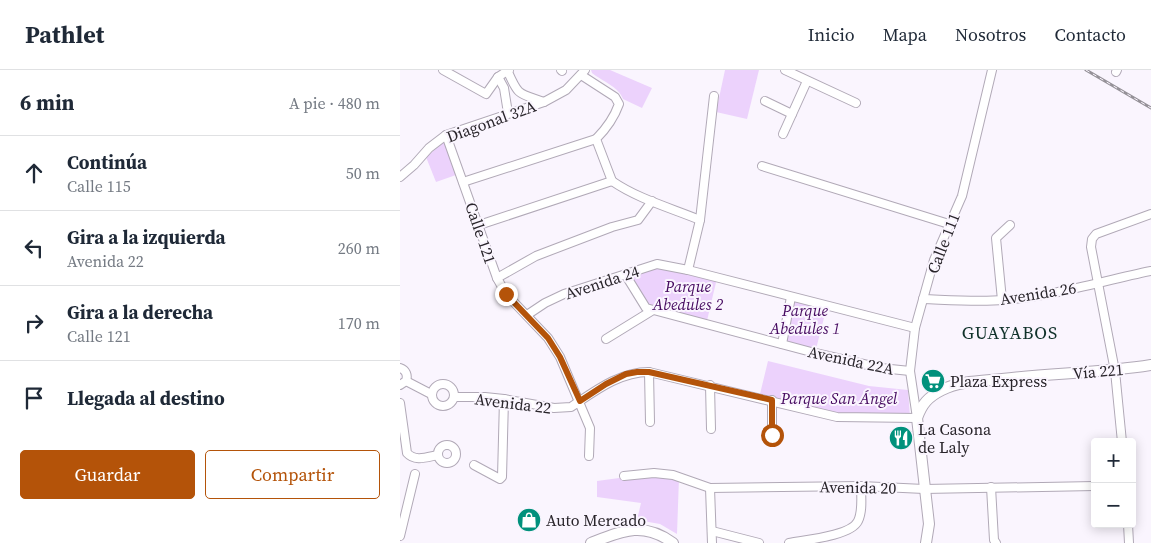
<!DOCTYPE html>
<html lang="es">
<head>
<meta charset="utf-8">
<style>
	body { margin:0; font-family:"Source Serif 4",serif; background:#f6f6f7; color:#1f2937 }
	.controls { position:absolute; right:15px; bottom:15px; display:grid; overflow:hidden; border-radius:5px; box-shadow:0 2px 12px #0003 }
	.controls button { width:45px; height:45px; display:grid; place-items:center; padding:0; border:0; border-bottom:1px solid #e0e1e3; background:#fff; color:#1f2937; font:25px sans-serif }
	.stop { position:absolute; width:15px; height:15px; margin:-11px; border:4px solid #b45309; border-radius:50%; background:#fff }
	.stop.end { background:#b45309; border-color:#fff; box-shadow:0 1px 5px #0008 }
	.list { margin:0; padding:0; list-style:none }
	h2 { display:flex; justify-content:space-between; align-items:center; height:65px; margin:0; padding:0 20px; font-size:21px }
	h2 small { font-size:16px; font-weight:400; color:#747a83 }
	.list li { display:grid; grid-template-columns:32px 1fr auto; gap:15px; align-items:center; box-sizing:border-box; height:75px; padding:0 20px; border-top:1px solid #e0e1e3 }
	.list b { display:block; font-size:19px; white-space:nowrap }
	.list p { margin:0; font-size:16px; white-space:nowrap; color:#747a83 }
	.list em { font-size:16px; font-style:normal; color:#747a83 }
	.actions { display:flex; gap:10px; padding:15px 20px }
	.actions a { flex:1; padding:11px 0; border:1px solid #b45309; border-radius:5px; text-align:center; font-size:18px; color:#b45309 }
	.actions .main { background:#b45309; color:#fff }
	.icon { flex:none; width:28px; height:28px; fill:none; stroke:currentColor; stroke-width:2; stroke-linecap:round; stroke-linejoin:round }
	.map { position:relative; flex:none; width:751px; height:473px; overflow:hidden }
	header { display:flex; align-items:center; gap:30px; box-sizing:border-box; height:70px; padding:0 25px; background:#fff; border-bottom:1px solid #e0e1e3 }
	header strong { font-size:24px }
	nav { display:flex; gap:28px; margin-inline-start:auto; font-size:18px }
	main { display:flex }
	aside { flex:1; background:#fff }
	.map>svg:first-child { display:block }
</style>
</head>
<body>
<header>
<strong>Pathlet</strong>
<nav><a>Inicio</a><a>Mapa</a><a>Nosotros</a><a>Contacto</a></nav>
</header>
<main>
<aside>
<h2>6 min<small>A pie · 480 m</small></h2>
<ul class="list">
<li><svg class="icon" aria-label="ahead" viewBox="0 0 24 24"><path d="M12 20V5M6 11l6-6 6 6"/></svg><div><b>Continúa</b><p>Calle 115</p></div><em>50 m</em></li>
<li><svg class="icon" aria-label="left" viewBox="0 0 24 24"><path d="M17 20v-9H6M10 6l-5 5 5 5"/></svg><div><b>Gira a la izquierda</b><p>Avenida 22</p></div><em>260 m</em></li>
<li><svg class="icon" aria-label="right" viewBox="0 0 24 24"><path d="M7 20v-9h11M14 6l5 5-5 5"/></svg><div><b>Gira a la derecha</b><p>Calle 121</p></div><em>170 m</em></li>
<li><svg class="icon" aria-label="arrive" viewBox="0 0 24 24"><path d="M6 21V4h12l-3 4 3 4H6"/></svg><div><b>Llegada al destino</b></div></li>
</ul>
<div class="actions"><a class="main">Guardar</a><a>Compartir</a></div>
</aside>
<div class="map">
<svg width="751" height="473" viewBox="0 0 751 473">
	<rect width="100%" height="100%" fill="#faf5fe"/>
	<g fill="#ecd2fc">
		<path d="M191,0h19l42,18 -10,20 -19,-9c-4,-12 -21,-18 -31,-26z"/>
		<polygon points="325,0 359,0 347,49 316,42"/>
		<polygon points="44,72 56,105 36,112 26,87"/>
		<polygon points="257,194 317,208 306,255 246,238 225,204"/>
		<polygon points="391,227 427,236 415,283 382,274"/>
		<polygon points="368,291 469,316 508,320 510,347 437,347 360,324"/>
		<polygon points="256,403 279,408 277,464 260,454 237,450 241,433 197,427 197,411"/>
	</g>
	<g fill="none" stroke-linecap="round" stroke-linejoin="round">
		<g stroke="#b1a9b7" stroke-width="10">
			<g id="minor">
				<polyline points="43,0 86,24 98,7 109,0"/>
				<polyline points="161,0 162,1"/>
				<polyline points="385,0 456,33"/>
				<path d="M108,2c11,25 11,21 36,30"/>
				<polyline points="716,2 717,0"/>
				<path d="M181,5l34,22 4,7c-5,14 -12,24 -23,35l16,42"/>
				<polyline points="98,7 104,18 108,43"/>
				<polyline points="365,31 392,44"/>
				<polyline points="383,64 407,11"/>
				<polyline points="46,65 97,208 106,224 148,268 160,287 190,358 189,386"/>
				<polyline points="362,96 549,154"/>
				<polyline points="0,107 14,95 29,78 46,65 144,32 166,20 185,0"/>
				<path d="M212,111c26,18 59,27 88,39"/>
				<polyline points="63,112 196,69"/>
				<polyline points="79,155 212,111"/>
				<polyline points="288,200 300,150 314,26"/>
				<polyline points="225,204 246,238 415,283 481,298 510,301"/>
				<polyline points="97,208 136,186 212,157 238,150 252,131"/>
				<path d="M523,229c27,1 54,3 81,1 50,-4 98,-19 147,-29"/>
				<polyline points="602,230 596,168 610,155"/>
				<polyline points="127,245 145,233 164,224 257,194 288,200 515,258"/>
				<polyline points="206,269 253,240"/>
				<polyline points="382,274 391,227"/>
				<path d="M0,298c6,2 8,7 6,13l-6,4"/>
				<polyline points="249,302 250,352"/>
				<polyline points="6,311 31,324"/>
				<circle cx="43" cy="325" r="11"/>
				<polyline points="310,315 311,359"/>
				<path d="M54,327h31l19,2 50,9 17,-1c24,-16 48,-35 78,-35l188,45 80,1 -7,-47 5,-43 19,-68 28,-64 30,-126"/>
				<path d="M0,333l7,50c8,9 20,4 31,2"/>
				<polyline points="372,365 372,330"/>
				<polyline points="722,372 715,301 691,177 692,169 696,164 751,144"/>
				<circle cx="47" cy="384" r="9"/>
				<polyline points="74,395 100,409 102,407 104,329"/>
				<polyline points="224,406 254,403 273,405 310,418 461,416 524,419 695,416"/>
				<polyline points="591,417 594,470 596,473"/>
				<polyline points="310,418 312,473"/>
				<polyline points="728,454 729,473"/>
				<polyline points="312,461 359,473"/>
				<polyline points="0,466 15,404"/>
				<path d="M389,473c16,-3 62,-7 69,-22 5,-10 3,-25 3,-35"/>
			</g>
		</g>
		<g stroke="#b1a9b7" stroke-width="12">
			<g id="major">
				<path d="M191,473c31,-12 52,-22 82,0"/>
				<path d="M526,473l3,-19 -12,-106c5,-14 11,-21 25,-28 17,-9 40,-9 60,-11 50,-6 100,-6 149,-14"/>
			</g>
		</g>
		<use href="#minor" stroke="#fff" stroke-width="8"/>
		<use href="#major" stroke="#fff" stroke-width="10"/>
		<g stroke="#959198" stroke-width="3">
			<polyline id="rail" points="686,0 751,38"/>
		</g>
		<use href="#rail" stroke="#faf5fe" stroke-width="1" stroke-dasharray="4" stroke-linecap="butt"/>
	</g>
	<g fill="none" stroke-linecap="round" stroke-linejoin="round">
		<polyline stroke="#b45309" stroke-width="6" points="106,224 148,268 160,287 180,331 206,314 226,304 237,302 249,302 372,330 372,365"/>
	</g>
	<defs>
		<g id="supermarket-disc" transform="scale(1.25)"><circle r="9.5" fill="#01917c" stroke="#faf5fe"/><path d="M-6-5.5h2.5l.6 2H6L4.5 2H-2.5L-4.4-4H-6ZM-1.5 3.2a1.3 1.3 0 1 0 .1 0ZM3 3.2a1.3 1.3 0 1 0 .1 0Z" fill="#fff"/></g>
		<g id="restaurant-disc" transform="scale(1.25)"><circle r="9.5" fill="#01917c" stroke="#faf5fe"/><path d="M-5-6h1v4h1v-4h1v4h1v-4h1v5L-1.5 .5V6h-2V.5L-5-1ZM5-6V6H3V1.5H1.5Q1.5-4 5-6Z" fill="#fff"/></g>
		<g id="shop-disc" transform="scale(1.25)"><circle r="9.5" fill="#01917c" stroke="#faf5fe"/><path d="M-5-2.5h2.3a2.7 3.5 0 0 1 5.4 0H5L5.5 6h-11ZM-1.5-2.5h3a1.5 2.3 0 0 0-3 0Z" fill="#fff"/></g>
	</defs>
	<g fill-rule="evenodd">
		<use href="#supermarket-disc" x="533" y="311"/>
		<use href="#restaurant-disc" x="501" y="368"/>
		<use href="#shop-disc" x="129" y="450"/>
	</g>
	<g text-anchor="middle" stroke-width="4" stroke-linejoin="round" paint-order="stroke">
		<g font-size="16" fill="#29252b" stroke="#faf5fe">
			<text transform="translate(91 51) rotate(-20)" y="6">Diagonal 32A</text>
			<text transform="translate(81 163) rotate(71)" y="6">Calle 121</text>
			<text transform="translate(543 173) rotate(-69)" y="6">Calle 111</text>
			<text transform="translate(202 212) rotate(-18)" y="6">Avenida 24</text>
			<text transform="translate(638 223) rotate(-9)" y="6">Avenida 26</text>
			<text transform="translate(451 290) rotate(12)" y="6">Avenida 22A</text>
			<text transform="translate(698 301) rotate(-5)" y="6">Vía 221</text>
			<text transform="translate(113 333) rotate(7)" y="6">Avenida 22</text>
			<text transform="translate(458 417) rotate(1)" y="6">Avenida 20</text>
		</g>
		<g font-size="16" font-style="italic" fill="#460a60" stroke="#faf5fe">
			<text x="288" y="222">Parque<tspan x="288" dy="18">Abedules 2</tspan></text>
			<text x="405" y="246">Parque<tspan x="405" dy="18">Abedules 1</tspan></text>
			<text x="439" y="334">Parque San Ángel</text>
		</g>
		<g font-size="16" fill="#29252b" stroke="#faf5fe" text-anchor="start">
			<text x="550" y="317">Plaza Express</text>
			<text x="518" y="365">La Casona<tspan x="518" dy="18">de Laly</tspan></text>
			<text x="146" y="456">Auto Mercado</text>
		</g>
		<g font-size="18" letter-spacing="1" fill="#10312a" stroke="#faf5fe">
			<text x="610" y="269">GUAYABOS</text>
		</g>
	</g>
</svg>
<div class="controls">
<button>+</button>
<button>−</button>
</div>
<div class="stop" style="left:372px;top:365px"></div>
<div class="stop end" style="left:106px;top:224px"></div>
</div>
</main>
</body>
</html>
